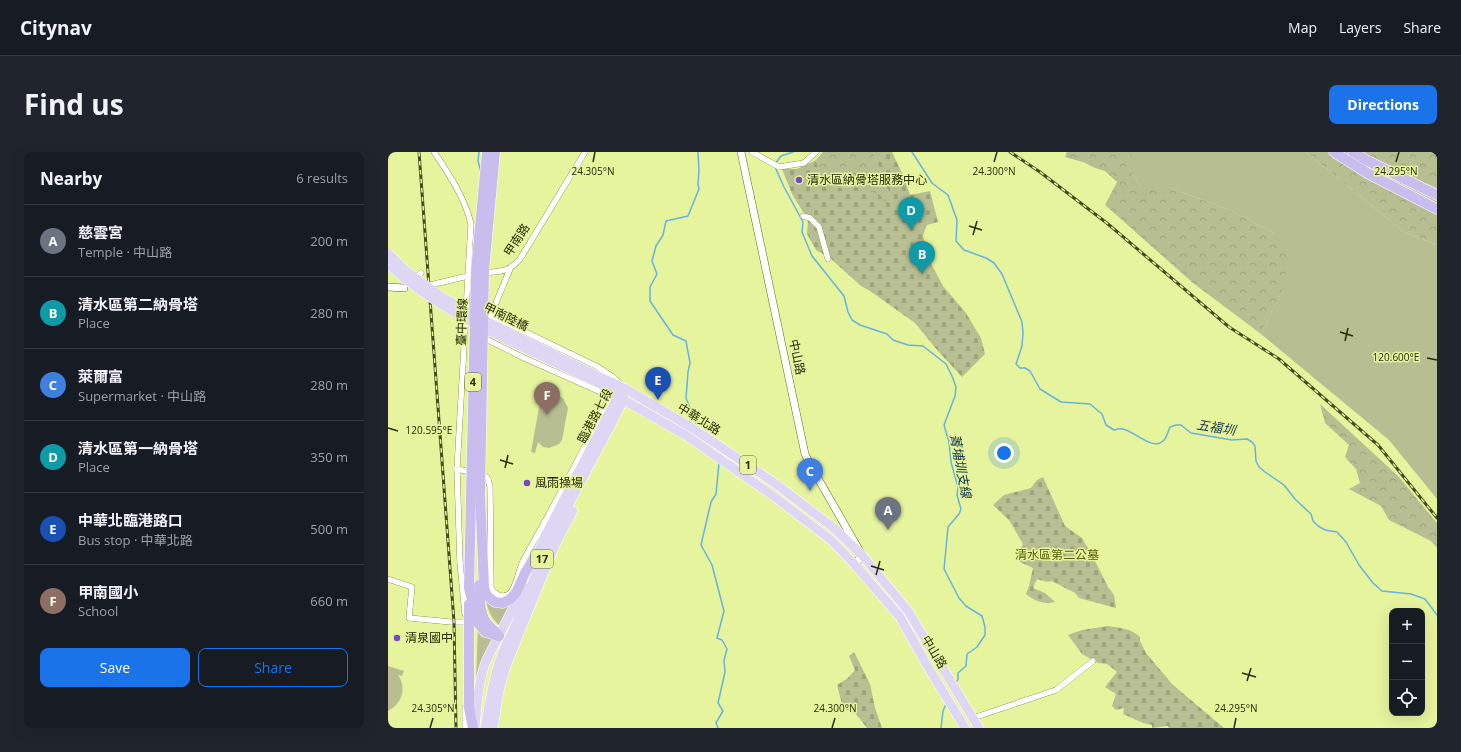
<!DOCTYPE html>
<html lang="en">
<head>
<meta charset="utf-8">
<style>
	body { margin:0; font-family:"Open Sans","Noto Sans TC",sans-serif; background:#20242c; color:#f1f3f6 }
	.controls { position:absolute; right:12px; bottom:12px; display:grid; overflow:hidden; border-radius:8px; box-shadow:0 4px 16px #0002 }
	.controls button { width:36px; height:36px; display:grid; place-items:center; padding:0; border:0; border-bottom:1px solid #363941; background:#171b24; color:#f1f3f6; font:20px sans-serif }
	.you { position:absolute; left:616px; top:301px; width:14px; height:14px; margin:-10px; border:3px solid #fff; border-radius:50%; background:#1a73e8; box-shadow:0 0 0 6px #1a73e833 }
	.badge { display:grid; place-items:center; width:26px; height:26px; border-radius:50%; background:#1a73e8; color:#fff; font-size:13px; font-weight:700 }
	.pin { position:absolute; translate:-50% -33px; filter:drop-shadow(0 1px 2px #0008) }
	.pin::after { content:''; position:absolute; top:21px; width:14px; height:12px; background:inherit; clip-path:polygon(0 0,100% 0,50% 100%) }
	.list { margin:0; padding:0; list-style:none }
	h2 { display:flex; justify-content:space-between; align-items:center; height:52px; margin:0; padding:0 16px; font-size:17px }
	h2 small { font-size:13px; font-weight:400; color:#9ea1a6 }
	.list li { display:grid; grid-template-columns:26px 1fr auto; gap:12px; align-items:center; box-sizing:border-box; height:72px; padding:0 16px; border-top:1px solid #363941 }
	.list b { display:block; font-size:15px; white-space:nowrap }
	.list p { margin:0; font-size:13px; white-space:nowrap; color:#9ea1a6 }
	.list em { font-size:13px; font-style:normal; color:#9ea1a6 }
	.actions { display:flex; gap:8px; padding:12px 16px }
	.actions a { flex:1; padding:9px 0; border:1px solid #1a73e8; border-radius:8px; text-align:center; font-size:14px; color:#1a73e8 }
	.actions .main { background:#1a73e8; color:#fff }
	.icon { flex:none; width:22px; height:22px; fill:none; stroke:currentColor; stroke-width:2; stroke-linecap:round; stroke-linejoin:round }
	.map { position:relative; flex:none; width:1049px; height:576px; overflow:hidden; border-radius:8px }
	header { display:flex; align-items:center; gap:24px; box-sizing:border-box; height:56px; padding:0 20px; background:#171b24; border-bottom:1px solid #363941 }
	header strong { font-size:19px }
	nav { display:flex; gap:22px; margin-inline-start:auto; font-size:14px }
	.intro { display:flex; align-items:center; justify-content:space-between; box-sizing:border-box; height:96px; padding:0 24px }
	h1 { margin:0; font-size:28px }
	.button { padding:10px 18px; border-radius:8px; background:#1a73e8; color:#fff; font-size:14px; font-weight:700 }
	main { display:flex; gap:24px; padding:0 24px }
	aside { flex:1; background:#171b24; border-radius:8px; box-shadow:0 4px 16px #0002 }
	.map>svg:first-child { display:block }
</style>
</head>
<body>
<header>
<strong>Citynav</strong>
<nav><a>Map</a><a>Layers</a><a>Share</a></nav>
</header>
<div class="intro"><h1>Find us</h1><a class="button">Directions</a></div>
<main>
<aside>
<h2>Nearby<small>6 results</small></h2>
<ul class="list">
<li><span class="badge" style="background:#6b7280">A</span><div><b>慈雲宮</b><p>Temple · 中山路</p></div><em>200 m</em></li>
<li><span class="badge" style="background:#0f9aa8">B</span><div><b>清水區第二納骨塔</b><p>Place</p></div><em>280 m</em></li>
<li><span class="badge" style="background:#3f7fe0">C</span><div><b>萊爾富</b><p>Supermarket · 中山路</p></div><em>280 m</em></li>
<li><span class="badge" style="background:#0f9aa8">D</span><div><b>清水區第一納骨塔</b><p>Place</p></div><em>350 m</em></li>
<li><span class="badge" style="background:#1a4fb4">E</span><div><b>中華北臨港路口</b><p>Bus stop · 中華北路</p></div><em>500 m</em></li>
<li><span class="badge" style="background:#8d6e63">F</span><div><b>甲南國小</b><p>School</p></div><em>660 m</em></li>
</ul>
<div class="actions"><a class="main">Save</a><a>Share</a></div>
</aside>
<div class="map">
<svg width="1049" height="576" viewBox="0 0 1049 576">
	<defs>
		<pattern id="forest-crowns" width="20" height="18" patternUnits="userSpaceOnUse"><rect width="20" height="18" fill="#b7be91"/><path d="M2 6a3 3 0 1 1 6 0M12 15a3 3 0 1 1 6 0" fill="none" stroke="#9da37c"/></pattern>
		<pattern id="cemetery-stones" width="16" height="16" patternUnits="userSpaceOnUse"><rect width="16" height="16" fill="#b7be91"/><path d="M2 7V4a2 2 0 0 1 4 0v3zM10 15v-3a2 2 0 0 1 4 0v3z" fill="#9da37c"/></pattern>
	</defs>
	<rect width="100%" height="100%" fill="#e6f49e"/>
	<g fill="#b7be91">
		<polygon points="749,0 918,0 1016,80 1049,93 1049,347 1001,288 873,182 894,139 886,81 839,57 780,35 753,35 741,16 741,6"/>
		<polygon points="166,242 175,246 180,256 174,288 171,292 161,296 155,295 150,290 147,301 143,300 152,250 160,243"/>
		<path d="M96,441l28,8 -11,26c-11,-9 -14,-20 -17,-34z"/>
		<polygon points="90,474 105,487 88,530"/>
		<path d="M0,514l16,5 -2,5 -4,-1c9,13 4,29 -10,36z"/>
	</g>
	<g fill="url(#forest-crowns)">
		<polygon points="435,0 485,0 504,49 497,50 467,35 449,36 434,29 428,8"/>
		<polygon points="679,0 749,0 741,6 741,16 753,35 780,35 839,57 886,81 902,99 894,139 873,182 805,131 717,53 729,30 717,19 707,16 695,10 677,5"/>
		<polygon points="918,0 1049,0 1049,93 1016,80"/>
		<polygon points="932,252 1010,324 1049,371 1049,396 1043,389 1001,368 993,354 961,337 972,331 968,317 957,305 961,293 937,271"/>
	</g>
	<g fill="url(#cemetery-stones)">
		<polygon points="485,0 504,0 516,25 522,43 542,39 550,70 539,73 535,83 540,106 555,134 578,161 593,186 597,202 574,225 550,199 527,171 482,139 473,134 442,106 428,98 419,82 420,68 404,42 394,17 409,17 428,8 434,29 449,36 467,35 491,42 497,50 504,49"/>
		<path d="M655,325l22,49 17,12 14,25 12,24 6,8 2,13 -37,-10 -4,-5 -23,-12 -5,1 -10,-3 -4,9 12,5 10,9c-12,3 -20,-1 -29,-8l3,-8 4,-18 -13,-6v-13l3,-5 -14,-24 -16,-15 11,-10 27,-7 6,-8z"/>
		<path d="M720,474c12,2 22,2 32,11v4l6,12 26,31 52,44h-55l-1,-2 -16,2v-3l-9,-2 -20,-9 1,-6 -8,2 -4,-4 4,-12 -11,-7 12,-15 -10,-8 -9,-1 -16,-9 -14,-19 14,-5z"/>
		<polygon points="466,500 482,532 487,556 494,576 479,576 468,562 455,556 449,533 460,526 467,518 461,504"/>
	</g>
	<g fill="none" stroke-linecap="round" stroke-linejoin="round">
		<g stroke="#66b3df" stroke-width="1.5">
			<polyline points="91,0 90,9 93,20"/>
			<path d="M524,0l20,31 16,12 9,25 -1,21 8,9 22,8 8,5 8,11 20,48 1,11 -1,13 -6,18 4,4h5l5,3 10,18 21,13 29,2 12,10 4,11 8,5c3,-1 6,-2 9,-1 11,2 30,22 40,12 4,-3 5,-10 7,-14l6,-2h5l10,8 41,7 15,-1 5,3 3,4 1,15 3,6 6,5 19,13 11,14 16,15 2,7 5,5 7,4 12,2 9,10 13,23 14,18 9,8 29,3 14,5 12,16"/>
			<polyline points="387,12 393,4 405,0"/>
			<polyline points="387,15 396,35 415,70 414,80 424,104 456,144 460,160 464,168 472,173 499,182 505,188 520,193 535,194 558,212 564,224 568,235 567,244 556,273 561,290 563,310 570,335 569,343 573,357 571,362 560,375 556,417 571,446 578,454 594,464 597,475 597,483 589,495 579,502 578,514 570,521 570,527 568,531"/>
			<polyline points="309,274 298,246 300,220 302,211 298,189 285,183 262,149 262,135 269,122 264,109 268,94 275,83 278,69 300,64 311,37 310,32 311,19 310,0"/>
			<polyline points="330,576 328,571 335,559 330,551 337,520 336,508 339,497 334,488 329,486 336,459 324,413 313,393 323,350 328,342 331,311"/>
			<polyline points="553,576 555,559 558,552"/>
		</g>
		<g stroke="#626c11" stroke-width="6">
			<g id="minor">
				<path d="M46,0c15,22 31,46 37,72l-14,245 3,94 5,51"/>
				<polyline points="364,0 391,15 416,11 428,0"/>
				<polyline points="415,64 422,66 431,75 440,107"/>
				<path d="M94,121c17,-2 26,0 38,-14l65,-107"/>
				<polyline points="26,128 33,121"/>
				<polyline points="38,134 84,123"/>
				<polyline points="94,159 210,215 225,225 231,231"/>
				<polyline points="103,163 122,117"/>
				<polyline points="94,185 134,205 217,242 226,244"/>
				<path d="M69,317l27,6 4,4 2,8 1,101c3,6 11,11 18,6 7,-5 10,-25 14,-33 29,-52 58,-105 84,-159l10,-6"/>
				<polyline points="0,427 24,435 21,466 63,470 77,470"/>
				<polyline points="77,556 77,576"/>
				<polyline points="585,566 668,538 705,509"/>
			</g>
		</g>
		<g stroke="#626c11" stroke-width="8">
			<g id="tertiary">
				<polyline points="353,0 417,302 424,316 474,403 467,413"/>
				<polyline points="0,135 16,136"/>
			</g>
		</g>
		<g stroke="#fff" stroke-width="10">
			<g id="primary">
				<polyline points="191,215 236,236 306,277 388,332 447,377 474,403 520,459 591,576"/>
				<polyline points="187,220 216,234 229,244 299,284 384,343 443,388 467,413 512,465 537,510 577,576"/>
				<polyline points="146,410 157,384 232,240"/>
				<path d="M87,576c2,-24 3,-47 12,-69l37,-72"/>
				<path d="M97,576c6,-32 10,-66 27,-95l37,-91 66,-125 8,-17v-5"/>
				<polyline points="105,576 111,539 118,514 167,393 185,359"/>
			</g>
		</g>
		<g stroke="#fff" stroke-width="11">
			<g id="motorway">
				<polyline points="946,0 981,22 1049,57"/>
				<polyline points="965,0 978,8 1049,43"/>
				<polyline points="88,118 99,0"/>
				<polyline points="96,118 107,0"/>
				<polyline points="83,342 81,436 90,471 97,480 111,484"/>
				<polyline points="92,342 96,436 99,444 107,450 115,451 122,447 128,441 137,421 148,403"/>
				<path d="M91,433c1,12 0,27 7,37 4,5 9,9 13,14"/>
				<polyline points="81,452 81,556 85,576"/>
			</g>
		</g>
		<use href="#minor" stroke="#fff" stroke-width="5.5"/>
		<use href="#tertiary" stroke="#fff" stroke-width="7"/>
		<use href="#primary" stroke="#ded7f4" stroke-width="9"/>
		<use href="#motorway" stroke="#c8bded" stroke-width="10"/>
		<g stroke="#454b1f" stroke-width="3">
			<g id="rail">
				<polyline points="31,0 66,470 68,576"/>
				<polyline points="622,0 652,20 720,72 841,175 891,207 990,293 1049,366"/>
			</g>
		</g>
		<use href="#rail" stroke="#e6f49e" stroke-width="1.5" stroke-dasharray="4.5" stroke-linecap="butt"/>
		<g stroke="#fff" stroke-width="10" stroke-linecap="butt">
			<g id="primary-bridge">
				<polyline points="0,101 18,119 52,144 86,163 191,215"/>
				<path d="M0,112c52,49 124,78 187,108"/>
			</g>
		</g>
		<g stroke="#fff" stroke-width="11" stroke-linecap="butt">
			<g id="motorway-bridge">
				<polyline points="83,342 88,118"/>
				<polyline points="92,342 96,118"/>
			</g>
		</g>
		<use href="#primary-bridge" stroke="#ded7f4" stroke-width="9"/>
		<use href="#motorway-bridge" stroke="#c8bded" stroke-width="10"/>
	</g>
	<path fill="none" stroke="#272b07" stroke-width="1.5" d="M205,10l2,-10M606,10l3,-10M1008,10l3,-10M581,74l13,4M585,83l4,-14M952,180l13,4M957,189l3,-13M1039,206l10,2M0,276l10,3M112,308l13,4M117,316l3,-13M483,414l13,4M488,423l4,-14M854,521l14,4M859,529l4,-13M42,576l3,-10M444,576l3,-10M846,576l2,-10"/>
	<g fill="#7449c2" stroke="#e6f49e" stroke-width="1.5">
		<circle cx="411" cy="28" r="4"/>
		<circle cx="139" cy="331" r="4"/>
		<circle cx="9" cy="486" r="4"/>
	</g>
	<g text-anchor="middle" stroke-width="3" stroke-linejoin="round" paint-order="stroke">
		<g fill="#e6f49e" stroke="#606734" stroke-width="1">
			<rect x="77" y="221" width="16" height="18" rx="3"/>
			<rect x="352" y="304" width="16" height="18" rx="3"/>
			<rect x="143" y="398" width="22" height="18" rx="3"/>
		</g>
		<g font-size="11" font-weight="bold" fill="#272b07">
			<text x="85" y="234">4</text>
			<text x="360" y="317">1</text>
			<text x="154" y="411">17</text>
		</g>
		<g font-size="12" fill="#272b07" stroke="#e6f49e" text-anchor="start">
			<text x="419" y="32">清水區納骨塔服務中心</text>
			<text x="147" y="335">風雨操場</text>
			<text x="17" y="490">清泉國中</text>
		</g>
		<g font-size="12" fill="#272b07" stroke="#e6f49e">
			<text transform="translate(129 88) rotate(-57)" y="4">甲南路</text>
			<text transform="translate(118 165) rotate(26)" y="4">甲南陸橋</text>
			<text transform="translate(74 170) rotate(-88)" y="4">臺中環線</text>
			<text transform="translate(409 205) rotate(78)" y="4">中山路</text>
			<text transform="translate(207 264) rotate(-62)" y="4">臨港路七段</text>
			<text transform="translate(311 267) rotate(32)" y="4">中華北路</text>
			<text transform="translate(546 500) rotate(59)" y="4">中山路</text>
		</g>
		<g font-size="12" fill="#545c00" stroke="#e6f49e">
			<text x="669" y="407">清水區第二公墓</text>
		</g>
		<g font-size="13" font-style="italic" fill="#133548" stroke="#e6f49e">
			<text transform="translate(828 275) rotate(9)" y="5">五福圳</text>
			<text transform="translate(573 314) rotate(79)" y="5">菁埔圳支線</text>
		</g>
	</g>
	<g font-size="10" text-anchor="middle" fill="#272b07" stroke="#e6f49e" stroke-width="3" stroke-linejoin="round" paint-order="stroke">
		<text x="205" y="23">24.305°N</text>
		<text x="606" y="23">24.300°N</text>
		<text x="1008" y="23">24.295°N</text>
		<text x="1008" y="209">120.600°E</text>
		<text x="41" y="282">120.595°E</text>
		<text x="45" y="560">24.305°N</text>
		<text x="447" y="560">24.300°N</text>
		<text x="848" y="560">24.295°N</text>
	</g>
</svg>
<div class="controls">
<button>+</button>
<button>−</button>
<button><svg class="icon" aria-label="locate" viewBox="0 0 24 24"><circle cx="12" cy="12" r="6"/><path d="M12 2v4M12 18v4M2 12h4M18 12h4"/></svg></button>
</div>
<div class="you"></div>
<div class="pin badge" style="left:500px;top:378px;background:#6b7280">A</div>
<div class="pin badge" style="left:534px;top:122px;background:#0f9aa8">B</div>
<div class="pin badge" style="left:422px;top:339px;background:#3f7fe0">C</div>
<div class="pin badge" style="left:523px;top:78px;background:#0f9aa8">D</div>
<div class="pin badge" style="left:270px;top:248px;background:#1a4fb4">E</div>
<div class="pin badge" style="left:159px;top:263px;background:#8d6e63">F</div>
</div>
</main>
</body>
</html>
